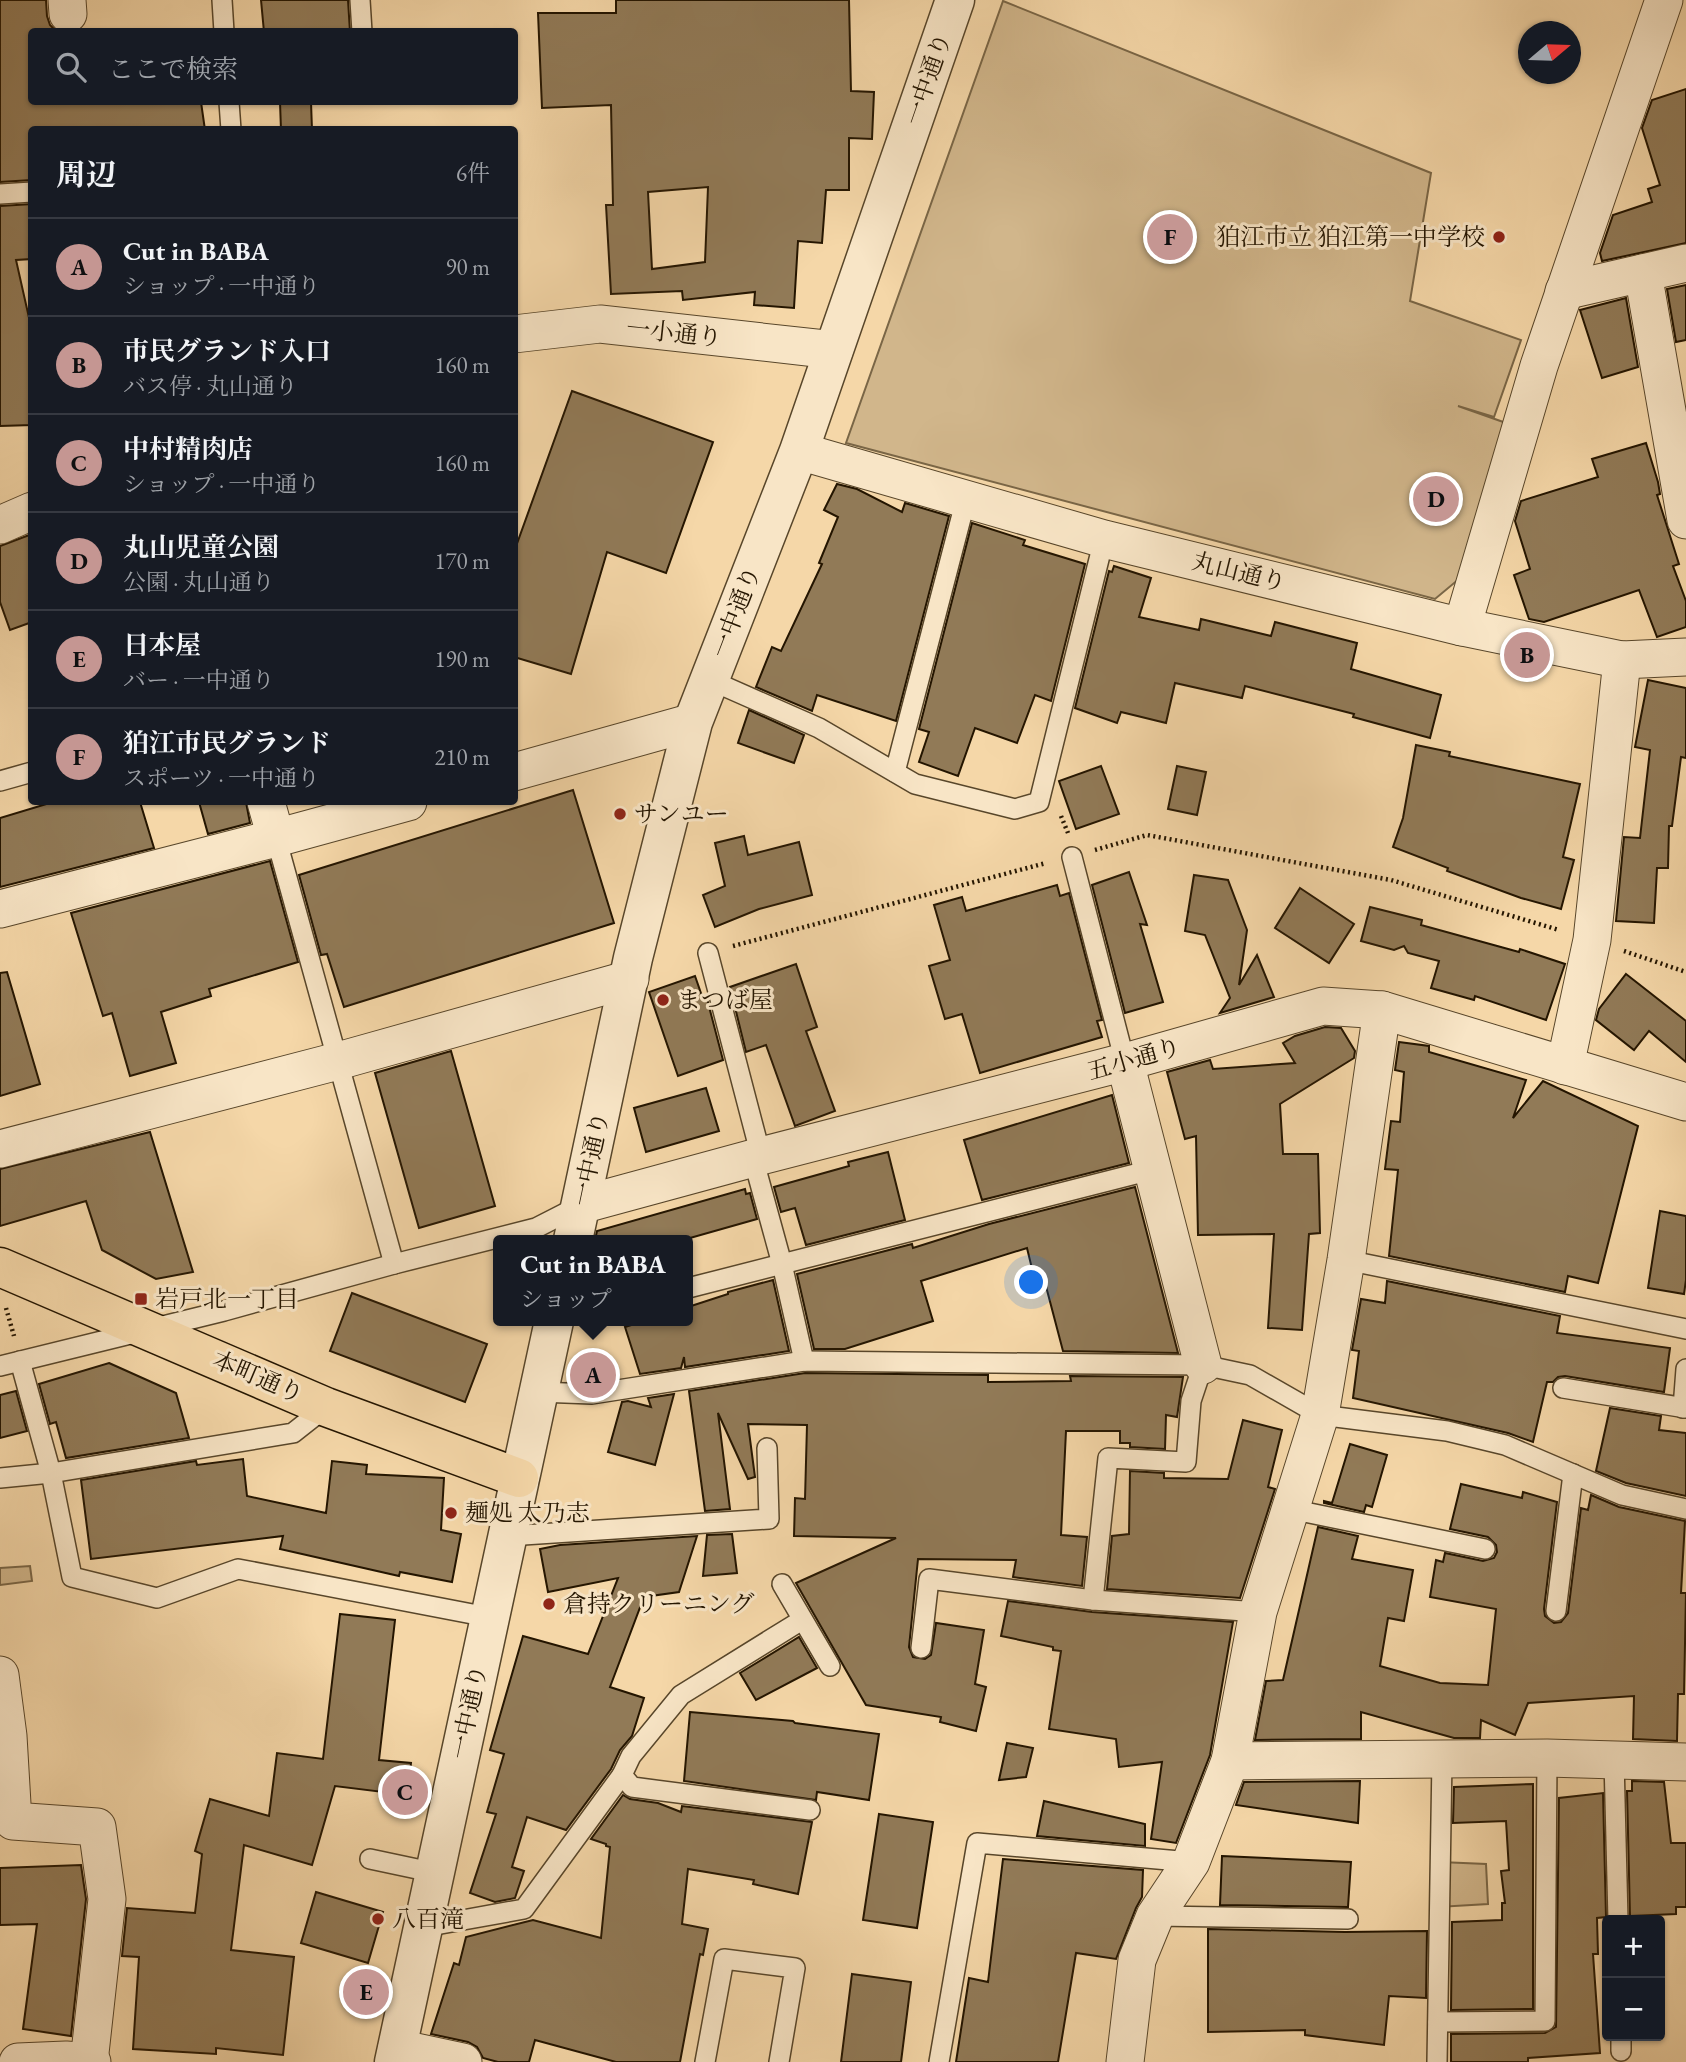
<!DOCTYPE html>
<html lang="ja">
<head>
<meta charset="utf-8">
<style>
	body { margin:0; font-family:"EB Garamond","Noto Serif JP",serif; background:#20242c; color:#f1f3f6 }
	.controls { position:absolute; right:21px; bottom:21px; display:grid; overflow:hidden; border-radius:7px; box-shadow:0 2px 5px #0004 }
	.controls button { width:63px; height:63px; display:grid; place-items:center; padding:0; border:0; border-bottom:2px solid #363941; background:#171b24; color:#f1f3f6; font:35px sans-serif }
	.compass { position:absolute; left:1518px; top:21px; width:63px; height:63px; border-radius:50%; background:#171b24; box-shadow:0 2px 5px #0004; rotate:71deg }
	.you { position:absolute; left:1032px; top:1283px; width:24px; height:24px; margin:-18px; border:5px solid #fff; border-radius:50%; background:#1a73e8; box-shadow:0 0 0 10px #1a73e833 }
	.badge { display:grid; place-items:center; width:46px; height:46px; border-radius:50%; background:#c59692; color:#111; font-size:23px; font-weight:700 }
	.pin { position:absolute; translate:-50% -50%; border:4px solid #fff; box-shadow:0 2px 7px #0006 }
	.popup { position:absolute; left:493px; top:1235px; width:200px; height:91px; box-sizing:border-box; display:grid; place-content:center; border-radius:7px; background:#171b24; filter:drop-shadow(0 2px 5px #0005); font-size:23px; white-space:nowrap; color:#9ea1a6 }
	.popup b { font-size:26px; color:#f1f3f6 }
	.popup::after { content:''; position:absolute; left:50%; top:100%; margin-left:-14px; border:14px solid transparent; border-top-color:#171b24 }
	.list { margin:0; padding:0; list-style:none }
	h2 { display:flex; justify-content:space-between; align-items:center; height:91px; margin:0; padding:0 28px; font-size:30px }
	h2 small { font-size:23px; font-weight:400; color:#9ea1a6 }
	.list li { display:grid; grid-template-columns:46px 1fr auto; gap:21px; align-items:center; box-sizing:border-box; height:98px; padding:0 28px; border-top:2px solid #363941 }
	.list b { display:block; font-size:26px; white-space:nowrap }
	.list p { margin:0; font-size:23px; white-space:nowrap; color:#9ea1a6 }
	.list em { font-size:23px; font-style:normal; color:#9ea1a6 }
	.icon { flex:none; width:38px; height:38px; fill:none; stroke:currentColor; stroke-width:2; stroke-linecap:round; stroke-linejoin:round }
	.map { position:relative; flex:none; width:1686px; height:2062px; overflow:hidden }
	.search { position:absolute; background:#171b24; box-shadow:0 2px 5px #0004; left:28px; top:28px; width:490px; height:77px; display:flex; align-items:center; gap:18px; box-sizing:border-box; padding:0 24px; border-radius:7px; color:#9ea1a6; font-size:26px }
	.panel { position:absolute; background:#171b24; box-shadow:0 2px 5px #0004; left:28px; top:126px; width:490px; height:679px; border-radius:7px }
	.map>svg:first-child { display:block }
</style>
</head>
<body>
<div class="map">
<svg width="1686" height="2062" viewBox="0 0 1686 2062">
	<rect width="100%" height="100%" fill="#f5d7a8"/>
	<filter id="stains"><feTurbulence type="fractalNoise" baseFrequency=".00286" numOctaves="4"/><feColorMatrix values="0 0 0 0 .2 0 0 0 0 .09 0 0 0 0 .02 0 0 0 .5 -.17"/></filter>
	<radialGradient id="worn" r=".72"><stop offset=".6" stop-color="#630" stop-opacity="0"/><stop offset="1" stop-color="#630" stop-opacity=".3"/></radialGradient>
	<g fill="#d1b68b" stroke="#7a6646" stroke-width="2">
		<polygon points="1003,1 1431,173 1410,301 1521,340 1494,417 1458,406 1506,423 1465,574 1435,599 846,443"/>
		<polygon points="30,1566 32,1581 0,1585 0,1568"/>
		<polygon points="1440,1862 1486,1864 1488,1904 1438,1907"/>
	</g>
	<g fill="#917a57" stroke="#241500" stroke-width="2" fill-rule="evenodd">
		<polygon points="0,0 46,0 47,16 50,25 57,32 32,32 32,102 201,102 205,130 32,130 32,180 0,182"/>
		<polygon points="261,0 348,0 350,32 264,32"/>
		<path d="M616,0h233l2,91 23,1 -2,47 -23,-1v52h-23l-4,53 -24,-2 -4,67 -40,-3 1,-13 -72,8 -1,-9 -71,3 -5,-89h7l-2,-100 -69,3 -4,-95h78zM708,187l-3,75 -53,7 -4,-77z"/>
		<polygon points="1686,89 1686,243 1602,261 1600,253 1613,215 1652,202 1648,189 1660,185 1642,128 1652,100"/>
		<polygon points="280,102 311,102 312,130 281,130"/>
		<polygon points="32,204 32,259 16,260 32,331 32,425 0,426 0,206"/>
		<polygon points="1686,285 1686,340 1676,342 1667,289"/>
		<polygon points="1626,298 1638,367 1602,378 1580,310"/>
		<polygon points="572,391 713,442 666,573 607,552 571,674 514,657 514,552"/>
		<polygon points="1646,443 1658,482 1660,494 1657,495 1679,564 1673,566 1686,601 1686,627 1657,637 1639,590 1544,622 1529,619 1514,575 1530,569 1515,521 1521,501 1598,477 1592,459"/>
		<polygon points="837,484 857,489 902,512 905,503 949,516 896,721 817,695 812,711 756,687 772,647 781,651 822,564 819,563 838,517 824,510"/>
		<polygon points="972,523 1025,540 1023,545 1085,564 1051,701 1035,695 1017,743 975,728 958,776 919,762 929,732 919,729"/>
		<polygon points="32,534 32,622 10,630 0,602 0,546"/>
		<polygon points="1114,566 1151,578 1139,617 1199,630 1201,619 1271,636 1275,622 1357,643 1351,669 1441,695 1430,738 1353,717 1354,714 1245,686 1242,698 1175,683 1166,723 1121,712 1117,723 1075,708 1109,571 1112,572"/>
		<polygon points="1648,680 1686,688 1686,758 1681,757 1672,826 1669,826 1668,868 1657,868 1654,923 1616,921 1624,837 1640,838 1650,750 1635,747"/>
		<polygon points="749,710 804,735 794,763 738,743"/>
		<polygon points="1416,745 1450,752 1449,756 1580,784 1563,857 1574,860 1561,909 1521,898 1447,871 1448,868 1393,847 1403,818"/>
		<polygon points="1101,766 1119,814 1076,829 1059,781"/>
		<polygon points="1177,766 1206,772 1197,815 1168,809"/>
		<polygon points="573,790 614,923 344,1007 327,954 321,955 299,875"/>
		<polygon points="53,802 140,802 154,848 0,887 0,818"/>
		<polygon points="199,802 246,802 250,823 208,834"/>
		<polygon points="744,836 748,855 799,842 812,895 759,909 715,927 703,895 725,886 715,843"/>
		<polygon points="270,861 298,962 209,989 211,996 161,1012 176,1063 130,1076 112,1013 103,1016 71,913"/>
		<polygon points="1129,872 1147,925 1140,924 1163,1002 1125,1013 1092,885"/>
		<polygon points="1194,875 1228,880 1247,930 1239,985 1257,955 1274,997 1220,1013 1230,998 1205,935 1185,931"/>
		<polygon points="1057,885 1060,896 1069,893 1102,1020 1097,1021 1102,1037 980,1073 962,1014 945,1019 929,966 950,960 934,905 962,897 966,911"/>
		<polygon points="1300,888 1354,924 1329,963 1275,928"/>
		<polygon points="1370,907 1422,920 1421,925 1519,952 1520,949 1565,964 1546,1020 1475,996 1474,1000 1431,988 1439,961 1408,953 1404,946 1394,950 1361,941"/>
		<polygon points="796,964 817,1027 806,1031 835,1111 795,1126 766,1045 746,1052 730,987"/>
		<polygon points="7,972 40,1084 0,1096 0,973"/>
		<polygon points="1626,974 1686,1021 1686,1062 1649,1031 1634,1050 1596,1020 1599,1009"/>
		<polygon points="695,976 702,996 706,995 723,1060 678,1076 649,992"/>
		<polygon points="1325,1027 1341,1028 1355,1051 1354,1058 1280,1104 1283,1154 1318,1154 1320,1233 1309,1234 1302,1330 1268,1328 1274,1234 1198,1235 1196,1136 1185,1139 1167,1072 1210,1060 1213,1069 1295,1063 1283,1043 1295,1036"/>
		<polygon points="1399,1042 1429,1046 1429,1052 1526,1080 1513,1118 1543,1081 1638,1126 1598,1283 1568,1276 1565,1292 1389,1256 1398,1170 1385,1169 1391,1121 1400,1122 1404,1072 1395,1070"/>
		<polygon points="451,1051 495,1206 419,1228 375,1073"/>
		<polygon points="706,1088 719,1131 646,1152 634,1108"/>
		<polygon points="1112,1095 1129,1163 982,1200 964,1140"/>
		<polygon points="150,1132 193,1272 156,1279 102,1250 86,1201 0,1226 0,1169"/>
		<polygon points="888,1152 905,1220 806,1245 795,1208 781,1212 774,1187 849,1166 848,1162"/>
		<polygon points="1135,1187 1178,1353 1063,1351 1043,1275 1034,1277 1027,1248 921,1281 933,1321 845,1349 814,1349 797,1274 912,1244 913,1248 989,1224"/>
		<polygon points="745,1189 746,1194 750,1193 757,1219 683,1240 595,1240 597,1231"/>
		<polygon points="1660,1211 1686,1216 1686,1280 1684,1294 1648,1288"/>
		<polygon points="773,1280 789,1351 685,1367 684,1357 681,1368 640,1374 625,1327 644,1321 688,1321 688,1307 728,1294 728,1292"/>
		<polygon points="1387,1281 1560,1316 1557,1333 1670,1348 1664,1392 1565,1376 1558,1377 1553,1382 1547,1382 1533,1442 1508,1433 1353,1398 1359,1351 1352,1350 1361,1299 1385,1303"/>
		<polygon points="352,1293 487,1344 465,1402 330,1351"/>
		<polygon points="109,1363 176,1393 189,1438 66,1458 56,1422 50,1424 39,1384"/>
		<polygon points="805,1373 988,1375 988,1382 1071,1381 1070,1376 1183,1377 1177,1417 1166,1415 1165,1449 1130,1447 1130,1443 1120,1443 1120,1431 1066,1431 1061,1535 1087,1537 1082,1586 1013,1577 1016,1560 918,1559 909,1647 913,1657 925,1659 931,1655 936,1623 984,1630 975,1684 986,1687 976,1731 940,1722 941,1717 866,1705 796,1583 896,1538 794,1536 795,1498 805,1499 807,1425 748,1424 755,1477 748,1479 718,1413 730,1509 705,1511 689,1391"/>
		<polygon points="16,1391 27,1431 0,1438 0,1395"/>
		<polygon points="674,1394 655,1465 608,1452 622,1402 628,1401 651,1407 648,1398"/>
		<polygon points="1610,1408 1661,1416 1659,1430 1686,1433 1686,1496 1626,1483 1596,1471"/>
		<polygon points="1243,1420 1282,1430 1268,1487 1275,1489 1240,1598 1107,1589 1112,1536 1129,1534 1130,1471 1164,1473 1164,1478 1228,1479"/>
		<polygon points="1350,1444 1387,1455 1372,1507 1366,1505 1364,1512 1324,1503 1324,1501 1332,1503"/>
		<polygon points="243,1459 247,1496 326,1513 332,1461 367,1465 366,1474 444,1478 441,1530 461,1534 452,1582 400,1572 399,1576 280,1549 283,1536 91,1559 81,1480 196,1461 197,1465"/>
		<polygon points="1461,1484 1522,1498 1523,1492 1557,1502 1544,1609 1545,1616 1554,1623 1561,1622 1568,1613 1581,1508 1588,1510 1591,1495 1619,1507 1685,1521 1681,1593 1686,1593 1684,1694 1678,1694 1677,1741 1633,1739 1634,1696 1528,1703 1515,1735 1481,1720 1480,1738 1454,1738 1361,1712 1361,1739 1255,1740 1266,1681 1283,1680 1318,1527 1358,1536 1352,1559 1413,1570 1404,1621 1388,1618 1380,1666 1440,1683 1488,1685 1496,1609 1430,1597 1436,1560 1443,1562 1445,1553 1483,1561 1494,1558 1497,1552 1496,1545 1488,1537 1450,1529"/>
		<polygon points="732,1534 737,1573 703,1576 707,1535"/>
		<polygon points="697,1536 679,1592 644,1597 610,1687 644,1698 632,1736 620,1750 611,1769 566,1830 527,1817 512,1867 524,1871 515,1898 495,1902 470,1893 496,1814 487,1812 504,1754 490,1750 523,1636 588,1654 618,1578 548,1592 540,1549 560,1545"/>
		<polygon points="1008,1601 1092,1612 1233,1622 1210,1755 1176,1843 1151,1839 1162,1762 1119,1767 1116,1739 1049,1729 1061,1651 1053,1650 1053,1647 1001,1636"/>
		<polygon points="340,1614 395,1620 379,1760 411,1763 407,1795 335,1786 312,1865 244,1845 231,1950 294,1957 283,2055 216,2048 216,2054 133,2049 139,1957 122,1956 127,1908 195,1913 202,1854 195,1851 210,1799 269,1816 277,1753 323,1759"/>
		<polygon points="799,1637 817,1668 756,1700 740,1673"/>
		<polygon points="690,1712 793,1721 795,1723 879,1734 869,1800 817,1792 816,1800 684,1781"/>
		<polygon points="1007,1743 1033,1748 1026,1777 999,1780"/>
		<polygon points="1360,1781 1358,1823 1236,1805 1244,1782"/>
		<polygon points="1632,1781 1664,1782 1671,1843 1686,1843 1686,1907 1676,1907 1676,1914 1630,1916 1627,1791 1632,1791"/>
		<polygon points="1533,1784 1533,2009 1451,2010 1452,1922 1502,1920 1502,1903 1505,1903 1501,1871 1509,1870 1506,1821 1453,1823 1454,1787"/>
		<polygon points="1603,1793 1606,1917 1597,1918 1598,1954 1593,1954 1600,2053 1528,2058 1528,2062 1451,2062 1451,2034 1545,2033 1556,2027 1559,1798"/>
		<polygon points="623,1795 630,1799 658,1803 681,1812 682,1806 812,1822 798,1894 753,1884 754,1880 688,1869 682,1924 708,1929 703,1955 700,1954 680,2062 616,2062 535,2040 529,2062 498,2062 483,2058 477,2047 468,2042 431,2034 454,1963 459,1965 466,1937 533,1920 601,1938 610,1847 606,1846 606,1844 591,1839"/>
		<polygon points="1044,1801 1145,1824 1145,1846 1037,1836"/>
		<polygon points="879,1814 933,1822 917,1928 863,1920"/>
		<polygon points="1222,1856 1351,1862 1348,1907 1220,1905"/>
		<polygon points="1003,1859 1143,1870 1142,1897 1136,1908 1116,1959 1076,1953 1058,2062 956,2062 969,1978 988,1982"/>
		<polygon points="81,1865 86,1899 71,2036 23,2029 37,1924 0,1925 0,1868"/>
		<polygon points="316,1892 383,1912 368,1963 301,1943"/>
		<polygon points="1208,1929 1345,1932 1427,1931 1426,1998 1389,1996 1384,2045 1305,2035 1305,2030 1208,2032"/>
		<polygon points="852,1974 911,1982 901,2062 841,2062"/>
	</g>
	<g fill="none" stroke-linecap="round" stroke-linejoin="round">
		<g stroke="#58462a" stroke-width="22">
			<g id="service">
				<polyline points="222,0 224,32"/>
				<polyline points="360,0 362,32"/>
				<polyline points="229,102 231,130"/>
				<polyline points="0,194 32,192"/>
				<polyline points="710,680 819,728 915,784 1015,809 1039,802 1104,539"/>
				<polyline points="895,772 966,499"/>
				<polyline points="0,781 32,772"/>
				<polyline points="276,838 394,1264"/>
				<polyline points="1072,857 1125,1062"/>
				<polyline points="708,953 761,1156"/>
				<polyline points="753,1158 782,1264 804,1361"/>
				<polyline points="1346,1260 1686,1329"/>
				<polyline points="688,1288 1151,1170"/>
				<polyline points="20,1361 51,1473 72,1577 157,1598 238,1569 488,1617"/>
				<polyline points="0,1366 224,1311 394,1264 536,1228 581,1205"/>
				<polyline points="1563,1388 1686,1408"/>
				<polyline points="538,1392 592,1394 804,1361 1203,1365 1250,1375 1320,1415 1447,1431 1505,1445 1622,1495 1686,1509"/>
				<polyline points="1683,1408 1686,1369"/>
				<polyline points="0,1478 51,1473 293,1433 326,1407"/>
				<polyline points="1290,1509 1485,1549"/>
				<polyline points="508,1536 769,1519 767,1448"/>
				<polyline points="782,1584 830,1666"/>
				<polyline points="1093,1600 1108,1458 1186,1462 1191,1401 1203,1365"/>
				<polyline points="1556,1611 1573,1474"/>
				<polyline points="921,1648 929,1579 1093,1600 1258,1612"/>
				<polyline points="1614,1760 1618,1920"/>
				<polyline points="622,1775 632,1787 810,1810"/>
				<polyline points="370,1859 436,1873"/>
				<polyline points="1155,1916 1348,1919"/>
				<polyline points="424,1927 524,1909 622,1775 631,1756 681,1695 802,1620"/>
				<polyline points="1438,2022 1545,2021 1547,1758"/>
				<polyline points="1621,2036 1621,2051"/>
				<polyline points="705,2062 724,1959 795,1968 779,2062"/>
				<polyline points="939,2062 977,1843 1191,1862"/>
				<polyline points="1437,2062 1442,1759"/>
			</g>
		</g>
		<g stroke="#58462a" stroke-width="39">
			<g id="minor">
				<polyline points="67,0 68,14"/>
				<polyline points="1643,273 1686,520"/>
				<polyline points="1564,291 1686,263"/>
				<polyline points="514,334 600,324 834,350"/>
				<polyline points="799,451 1104,539 1462,627 1622,660 1686,657"/>
				<polyline points="0,525 32,511"/>
				<polyline points="1462,627 1539,366 1664,0"/>
				<polyline points="514,772 693,722"/>
				<polyline points="266,802 276,838"/>
				<polyline points="0,909 276,838 408,802"/>
				<polyline points="1125,1062 1203,1365"/>
				<polyline points="1565,1066 1592,940 1622,660"/>
				<polyline points="0,1149 338,1061 630,979"/>
				<polyline points="581,1205 761,1156 1125,1062 1323,1006 1382,1010 1686,1102"/>
				<polyline points="0,1675 8,1736 13,1821 97,1827 107,1899 89,2062"/>
				<polyline points="1230,1761 1547,1758 1686,1762"/>
				<polyline points="397,2048 463,2062"/>
				<polyline points="18,2062 66,2060 92,2062"/>
				<polyline points="1125,2062 1137,1960 1155,1916 1191,1862 1230,1761 1258,1612 1320,1415 1346,1260 1382,1010"/>
			</g>
		</g>
		<g stroke="#58462a" stroke-width="41">
			<g id="tertiary">
				<polyline points="573,1240 633,958 693,722 799,451 955,0"/>
				<polyline points="394,2062 554,1321"/>
			</g>
		</g>
		<g stroke="#241500" stroke-width="41">
			<polyline id="primary" points="0,1267 326,1407 519,1478"/>
		</g>
		<g stroke="#241500" stroke-width="4.5" stroke-dasharray="2 3.5" stroke-linecap="butt">
			<polyline points="1061,816 1068,833"/>
			<polyline points="1095,850 1147,835 1391,880 1559,930"/>
			<polyline points="733,946 1046,863"/>
			<polyline points="1624,951 1686,972"/>
			<polyline points="6,1308 14,1336"/>
		</g>
		<use href="#service" stroke="#f8e5c6" stroke-width="19"/>
		<use href="#minor" stroke="#f8e5c6" stroke-width="37"/>
		<use href="#tertiary" stroke="#f8e5c6" stroke-width="38"/>
		<use href="#primary" stroke="#f5d7a8" stroke-width="38"/>
	</g>
	<g fill="#8f2418" stroke="#f8e5c6" stroke-width="2.5">
		<circle cx="1499" cy="237" r="7"/>
		<circle cx="620" cy="814" r="7"/>
		<circle cx="663" cy="1000" r="7"/>
		<rect x="134" y="1292" width="14" height="14" rx="3.5"/>
		<circle cx="451" cy="1513" r="7"/>
		<circle cx="549" cy="1604" r="7"/>
		<circle cx="378" cy="1919" r="7"/>
	</g>
	<g text-anchor="middle" stroke-width="6" stroke-linejoin="round" paint-order="stroke">
		<g font-size="24" fill="#241500" stroke="#f8e5c6">
			<text transform="translate(928 79) rotate(-71)" y="8">一中通り</text>
			<text transform="translate(674 333) rotate(6)" y="8">一小通り</text>
			<text transform="translate(1239 572) rotate(14)" y="8">丸山通り</text>
			<text transform="translate(736 612) rotate(-69)" y="8">一中通り</text>
			<text transform="translate(1134 1059) rotate(-16)" y="8">五小通り</text>
			<text transform="translate(591 1159) rotate(-78)" y="8">一中通り</text>
			<text transform="translate(258 1377) rotate(23)" y="8">本町通り</text>
			<text transform="translate(469 1712) rotate(-78)" y="8">一中通り</text>
		</g>
		<g font-size="24" fill="#241500" stroke="#f8e5c6" text-anchor="start">
			<text x="1485" y="245" text-anchor="end">狛江市立 狛江第一中学校</text>
			<text x="634" y="822">サンユー</text>
			<text x="677" y="1008">まつば屋</text>
			<text x="155" y="1307">岩戸北一丁目</text>
			<text x="465" y="1521">麺処 太乃志</text>
			<text x="563" y="1612">倉持クリーニング</text>
			<text x="392" y="1927">八百滝</text>
		</g>
	</g>
	<rect width="100%" height="100%" filter="url(#stains)"/>
	<rect width="100%" height="100%" fill="url(#worn)"/>
</svg>
<div class="controls">
<button>+</button>
<button>−</button>
</div>
<svg class="compass" viewBox="-18 -18 36 36"><path d="M0-13l5 13h-10z" fill="#e53935"/><path d="M0 13l5-13h-10z" fill="#9ea1a6"/></svg>
<div class="you"></div>
<div class="pin badge" style="left:593px;top:1375px">A</div>
<div class="popup"><b>Cut in BABA</b>ショップ</div>
<div class="pin badge" style="left:1527px;top:655px">B</div>
<div class="pin badge" style="left:405px;top:1792px">C</div>
<div class="pin badge" style="left:1436px;top:499px">D</div>
<div class="pin badge" style="left:366px;top:1992px">E</div>
<div class="pin badge" style="left:1170px;top:237px">F</div>
<div class="search"><svg class="icon" aria-label="search" viewBox="0 0 24 24"><circle cx="10" cy="10" r="6"/><path d="M15 15l6 6"/></svg>ここで検索</div>
<section class="panel">
<h2>周辺<small>6件</small></h2>
<ul class="list">
<li><span class="badge">A</span><div><b>Cut in BABA</b><p>ショップ · 一中通り</p></div><em>90 m</em></li>
<li><span class="badge">B</span><div><b>市民グランド入口</b><p>バス停 · 丸山通り</p></div><em>160 m</em></li>
<li><span class="badge">C</span><div><b>中村精肉店</b><p>ショップ · 一中通り</p></div><em>160 m</em></li>
<li><span class="badge">D</span><div><b>丸山児童公園</b><p>公園 · 丸山通り</p></div><em>170 m</em></li>
<li><span class="badge">E</span><div><b>日本屋</b><p>バー · 一中通り</p></div><em>190 m</em></li>
<li><span class="badge">F</span><div><b>狛江市民グランド</b><p>スポーツ · 一中通り</p></div><em>210 m</em></li>
</ul>
</section>
</div>
</body>
</html>
